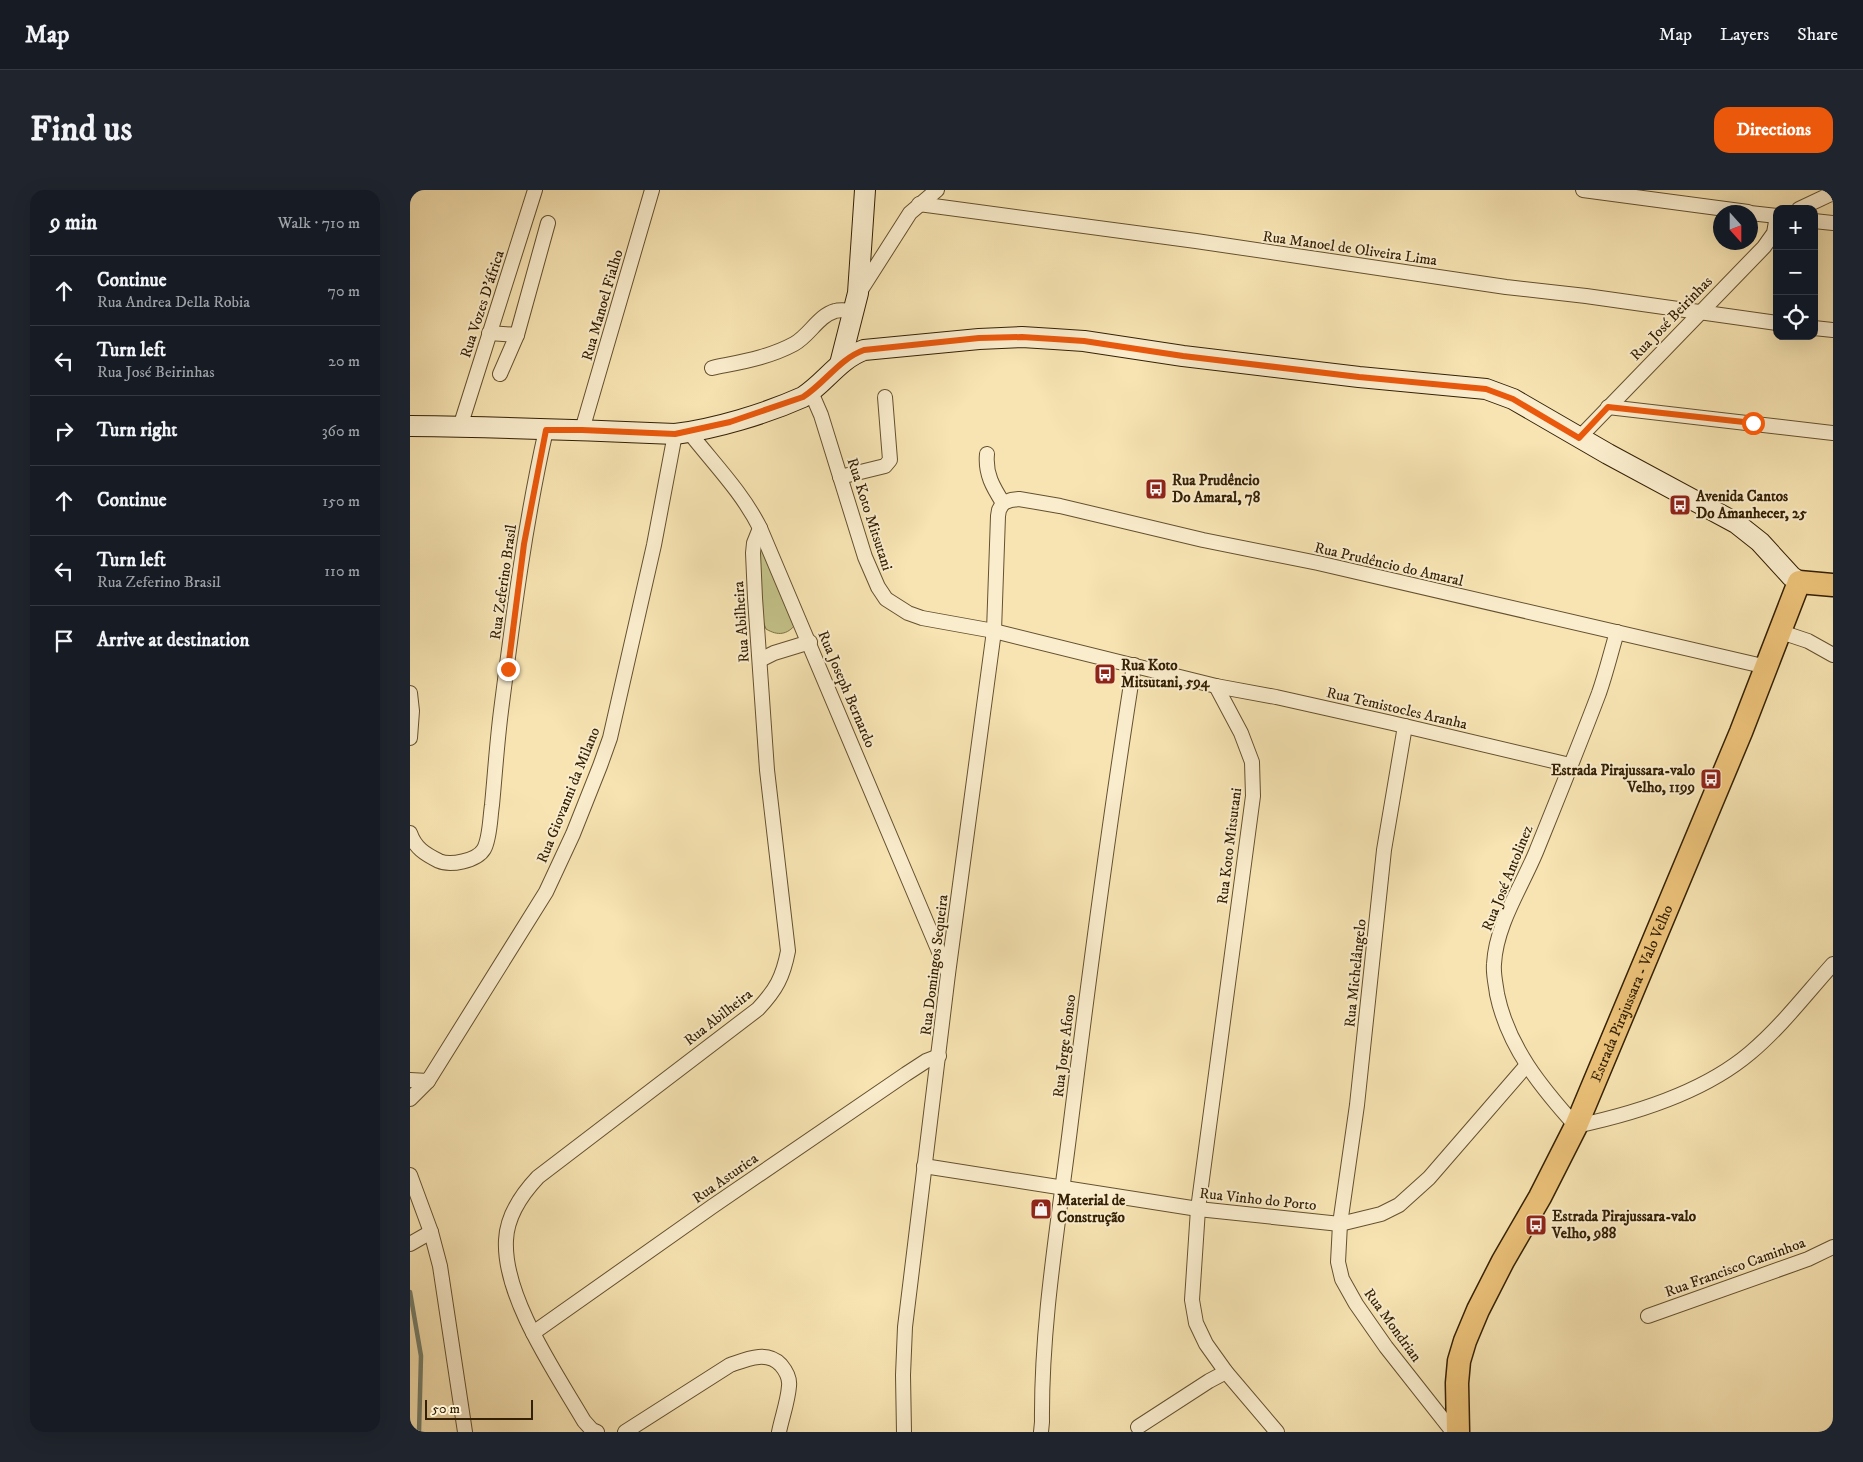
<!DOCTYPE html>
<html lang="en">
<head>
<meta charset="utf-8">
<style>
	body { margin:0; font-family:"IM FELL DW Pica",serif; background:#20242c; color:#f1f3f6 }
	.controls { position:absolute; right:15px; top:15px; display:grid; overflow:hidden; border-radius:10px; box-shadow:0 5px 20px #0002 }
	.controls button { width:45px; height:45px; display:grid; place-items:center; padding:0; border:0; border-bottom:1px solid #363941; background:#171b24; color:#f1f3f6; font:25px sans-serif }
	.compass { position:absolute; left:1303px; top:15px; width:45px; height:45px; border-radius:50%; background:#171b24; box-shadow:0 5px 20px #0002; rotate:159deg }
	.scale { position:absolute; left:15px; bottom:12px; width:108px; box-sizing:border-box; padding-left:5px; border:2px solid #342005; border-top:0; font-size:14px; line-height:18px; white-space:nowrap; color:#342005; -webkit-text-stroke:4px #faedcd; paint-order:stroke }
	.stop { position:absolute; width:15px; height:15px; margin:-11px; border:4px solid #ea580c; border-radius:50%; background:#fff }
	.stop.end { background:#ea580c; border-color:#fff; box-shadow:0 1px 5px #0008 }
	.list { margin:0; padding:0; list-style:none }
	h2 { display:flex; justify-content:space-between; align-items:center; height:65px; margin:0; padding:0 20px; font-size:21px }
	h2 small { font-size:16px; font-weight:400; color:#9ea1a6 }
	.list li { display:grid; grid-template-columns:32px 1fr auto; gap:15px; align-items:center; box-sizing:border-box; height:70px; padding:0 20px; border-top:1px solid #363941 }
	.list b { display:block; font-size:19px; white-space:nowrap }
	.list p { margin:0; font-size:16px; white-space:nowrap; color:#9ea1a6 }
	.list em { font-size:16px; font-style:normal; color:#9ea1a6 }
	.icon { flex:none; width:28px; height:28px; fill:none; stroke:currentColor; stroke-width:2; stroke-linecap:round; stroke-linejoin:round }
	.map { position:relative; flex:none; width:1423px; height:1242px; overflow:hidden; border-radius:15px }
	header { display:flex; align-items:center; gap:30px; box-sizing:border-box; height:70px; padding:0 25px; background:#171b24; border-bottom:1px solid #363941 }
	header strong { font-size:24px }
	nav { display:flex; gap:28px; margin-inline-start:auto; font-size:18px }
	.intro { display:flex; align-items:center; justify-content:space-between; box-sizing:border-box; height:120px; padding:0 30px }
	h1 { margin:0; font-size:35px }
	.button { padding:12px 22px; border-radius:15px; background:#ea580c; color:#fff; font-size:18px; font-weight:700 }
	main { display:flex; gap:30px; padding:0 30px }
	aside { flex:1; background:#171b24; border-radius:15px; box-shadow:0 5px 20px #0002 }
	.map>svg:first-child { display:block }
</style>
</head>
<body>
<header>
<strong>Map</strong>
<nav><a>Map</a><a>Layers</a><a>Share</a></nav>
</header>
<div class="intro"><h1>Find us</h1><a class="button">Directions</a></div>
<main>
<aside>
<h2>9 min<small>Walk · 710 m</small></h2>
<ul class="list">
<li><svg class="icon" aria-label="ahead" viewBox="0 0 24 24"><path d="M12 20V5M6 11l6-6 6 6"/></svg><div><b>Continue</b><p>Rua Andrea Della Robia</p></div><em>70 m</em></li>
<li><svg class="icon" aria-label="left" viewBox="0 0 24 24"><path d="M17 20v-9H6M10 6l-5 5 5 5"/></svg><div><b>Turn left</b><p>Rua José Beirinhas</p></div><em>20 m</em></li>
<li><svg class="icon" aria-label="right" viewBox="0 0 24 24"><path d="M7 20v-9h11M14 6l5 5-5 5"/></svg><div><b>Turn right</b></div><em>360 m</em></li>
<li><svg class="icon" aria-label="ahead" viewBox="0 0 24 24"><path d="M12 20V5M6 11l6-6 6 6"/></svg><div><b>Continue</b></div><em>150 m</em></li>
<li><svg class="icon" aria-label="left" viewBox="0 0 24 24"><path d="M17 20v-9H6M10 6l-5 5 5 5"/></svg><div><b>Turn left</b><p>Rua Zeferino Brasil</p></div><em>110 m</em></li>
<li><svg class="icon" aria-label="arrive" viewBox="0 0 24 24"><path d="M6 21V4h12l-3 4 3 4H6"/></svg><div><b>Arrive at destination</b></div></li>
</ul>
</aside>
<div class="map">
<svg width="1423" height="1242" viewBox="0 0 1423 1242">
	<rect width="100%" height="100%" fill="#f7e4b2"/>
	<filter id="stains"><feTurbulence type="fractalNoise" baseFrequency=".004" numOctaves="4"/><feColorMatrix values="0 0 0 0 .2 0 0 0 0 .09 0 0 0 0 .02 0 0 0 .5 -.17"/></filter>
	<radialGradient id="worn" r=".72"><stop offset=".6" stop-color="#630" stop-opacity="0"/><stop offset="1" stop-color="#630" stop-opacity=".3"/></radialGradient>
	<path fill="#c3c288" stroke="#7c7146" d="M351,354l35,80c-9,11 -18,12 -30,5l-3,-8 -5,-76z"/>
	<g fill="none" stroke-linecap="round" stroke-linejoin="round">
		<polyline stroke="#747f6d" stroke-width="4.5" points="0,1102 11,1166 9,1242"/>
		<g stroke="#655130" stroke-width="16">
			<g id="street">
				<polyline points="1173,0 1338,22"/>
				<polyline points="509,14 786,51 1096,97 1176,106 1367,133"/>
				<polyline points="1389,19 1423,3"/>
				<polyline points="1340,23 1367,26"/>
				<polyline points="1404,31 1423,33"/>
				<polyline points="449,103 500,23 527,0"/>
				<polyline points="1404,138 1423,140"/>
				<polyline points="79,143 107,145"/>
				<path d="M302,178c28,-6 56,-10 82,-24 16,-9 24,-28 41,-33 6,-2 14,0 20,0"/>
				<polyline points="90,184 107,145 138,33"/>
				<polyline points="401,202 411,225 455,367 468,397 476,409 498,423 512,428 584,441 806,496 866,507 982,533 1160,575"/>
				<polyline points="1198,217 1423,243"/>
				<polyline points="50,237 125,0"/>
				<polyline points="172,240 242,0"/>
				<path d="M279,242c25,32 53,60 71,96l188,445"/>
				<polyline points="1169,248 1354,57 1364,43 1367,26"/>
				<path d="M577,264c-2,20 6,33 16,49"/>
				<polyline points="430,287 475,276 480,270 475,207"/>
				<polyline points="593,313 601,310 609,309 650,316 793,350 908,373 1357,477"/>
				<path d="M1207,442c-6,20 -11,41 -18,61 -20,53 -42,107 -63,159 -15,36 -40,73 -42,112 -1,10 2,21 3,30 11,53 44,93 79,132 57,-12 128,-34 174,-73 31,-26 56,-59 83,-89"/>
				<polyline points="1371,442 1398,451 1423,465"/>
				<polyline points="350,470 364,463 400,452"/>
				<polyline points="806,496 831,543 842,572 843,606 788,1019 782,1110 786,1133 796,1154 816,1182 867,1242"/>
				<polyline points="0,503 2,521 0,548"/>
				<polyline points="995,536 974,660 947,915 930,1034 928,1072 932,1089 946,1114 976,1157 1043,1242"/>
				<path d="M0,643c5,15 15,21 29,28 11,5 38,0 45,-12 6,-11 6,-31 8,-44 3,-31 5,-63 9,-94 12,-94 24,-188 45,-281"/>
				<polyline points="0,890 18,891 136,702 163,644 190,576 200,548 244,355 265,244"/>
				<polyline points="0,909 18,891"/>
				<polyline points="514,976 788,1019 930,1034 971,1024 989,1015 1019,988 1116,876"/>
				<polyline points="0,985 21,1042 30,1076 55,1242"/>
				<polyline points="0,1054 21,1042"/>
				<polyline points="1238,1126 1398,1069 1423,1057"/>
				<polyline points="123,1143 303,1016 496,884 516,871 529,866"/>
				<polyline points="728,1237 799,1191 816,1182"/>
				<path d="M187,1242l-5,-2 -8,-9c-28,-48 -81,-124 -78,-181 1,-24 16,-46 32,-63l220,-168c18,-19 25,-32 30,-58l-21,-181 -12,-172 -2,-45 1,-10 6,-15"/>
				<path d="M215,1242l105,-67c17,-6 37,-15 51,0 5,6 9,13 8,21 -1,15 -7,31 -10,46"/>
				<polyline points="494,1242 493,1185 495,1137 538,784 584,441 588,326 589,320 593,313"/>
				<path d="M631,1242l1,-10c-1,-101 17,-201 29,-301 19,-153 39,-305 63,-456"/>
			</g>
		</g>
		<g stroke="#342005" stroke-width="22">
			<g id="secondary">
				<polyline points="430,174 448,103 455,0"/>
				<path d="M0,236c88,1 177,4 265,8 40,-5 90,-20 128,-37 22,-14 36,-38 61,-47l115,-11 43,-2 32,2 30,2 99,15 176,21 127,12 27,10 95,55 128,69 24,19 31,34 8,6"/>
			</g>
		</g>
		<g stroke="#342005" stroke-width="25">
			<g id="primary">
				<path id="s1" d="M1048,1242l-1,-49 2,-22 6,-20 13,-31 25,-49 37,-64 36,-71 165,-394 58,-150 34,3"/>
			</g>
		</g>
		<use href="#street" stroke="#faedcd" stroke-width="14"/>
		<use href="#secondary" stroke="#faedcd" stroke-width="20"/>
		<use href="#primary" stroke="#ecc279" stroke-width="22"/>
	</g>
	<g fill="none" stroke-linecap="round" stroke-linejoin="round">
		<path stroke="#ea580c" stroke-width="6" d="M98,479l16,-125 22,-114h36l93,4 55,-12 73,-25c22,-14 36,-38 61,-47l115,-12 43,-1 32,2 30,2 99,15 176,21 127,12 27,10 66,39 29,-31 145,16"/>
	</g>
	<defs>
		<g id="bus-square" transform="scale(1.125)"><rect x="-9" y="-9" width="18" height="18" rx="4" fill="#8f2418" stroke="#faedcd"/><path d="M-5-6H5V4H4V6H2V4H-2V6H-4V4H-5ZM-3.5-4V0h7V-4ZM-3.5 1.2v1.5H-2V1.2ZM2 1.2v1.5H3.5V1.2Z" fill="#fff"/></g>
		<g id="shop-square" transform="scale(1.125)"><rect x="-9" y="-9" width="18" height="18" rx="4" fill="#8f2418" stroke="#faedcd"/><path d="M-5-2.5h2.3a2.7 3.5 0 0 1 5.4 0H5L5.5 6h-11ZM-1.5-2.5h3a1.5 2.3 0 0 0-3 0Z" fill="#fff"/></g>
	</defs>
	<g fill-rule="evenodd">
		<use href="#bus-square" x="746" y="299"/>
		<use href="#bus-square" x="1270" y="315"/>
		<use href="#bus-square" x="695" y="484"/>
		<use href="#bus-square" x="1301" y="589"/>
		<use href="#shop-square" x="631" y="1019"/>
		<use href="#bus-square" x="1126" y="1035"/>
	</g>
	<g text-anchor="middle" stroke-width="4" stroke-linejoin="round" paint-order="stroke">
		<g font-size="15" fill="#342005" stroke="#faedcd">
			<text transform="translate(940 58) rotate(8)" y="5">Rua Manoel de Oliveira Lima</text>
			<text transform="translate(72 114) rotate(-72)" y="5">Rua Vozes D'áfrica</text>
			<text transform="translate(192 115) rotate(-74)" y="5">Rua Manoel Fialho</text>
			<text transform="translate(1261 128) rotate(-46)" y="5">Rua José Beirinhas</text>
			<text transform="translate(460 324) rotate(72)" y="5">Rua Koto Mitsutani</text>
			<text transform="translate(979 374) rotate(13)" y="5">Rua Prudêncio do Amaral</text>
			<text transform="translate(93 392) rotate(-82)" y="5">Rua Zeferino Brasil</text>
			<text transform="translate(331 432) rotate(-94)" y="5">Rua Abilheira</text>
			<text transform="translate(437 499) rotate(67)" y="5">Rua Joseph Bernardo</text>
			<text transform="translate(987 518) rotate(13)" y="5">Rua Temistocles Aranha</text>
			<text transform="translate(158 605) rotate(-68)" y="5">Rua Giovanni da Milano</text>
			<text transform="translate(819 656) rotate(-83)" y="5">Rua Koto Mitsutani</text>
			<text transform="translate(1097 688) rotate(-68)" y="5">Rua José Antolinez</text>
			<text transform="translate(524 775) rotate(-83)" y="5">Rua Domingos Sequeira</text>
			<text transform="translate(945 783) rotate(-84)" y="5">Rua Michelângelo</text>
			<text dy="5" stroke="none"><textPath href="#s1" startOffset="478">Estrada Pirajussara - Valo Velho</textPath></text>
			<text transform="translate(308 827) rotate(-38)" y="5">Rua Abilheira</text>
			<text transform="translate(654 856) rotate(-83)" y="5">Rua Jorge Afonso</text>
			<text transform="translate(315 988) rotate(-35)" y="5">Rua Asturica</text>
			<text transform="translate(848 1009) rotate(6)" y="5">Rua Vinho do Porto</text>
			<text transform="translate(1325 1077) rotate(-20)" y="5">Rua Francisco Caminhoa</text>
			<text transform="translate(983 1135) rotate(54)" y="5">Rua Mondrian</text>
		</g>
		<g font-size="15" font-weight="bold" fill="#342005" stroke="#faedcd" text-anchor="start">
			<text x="762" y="295">Rua Prudêncio<tspan x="762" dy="17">Do Amaral, 78</tspan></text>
			<text x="1286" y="311">Avenida Cantos<tspan x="1286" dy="17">Do Amanhecer, 25</tspan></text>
			<text x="711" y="480">Rua Koto<tspan x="711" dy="17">Mitsutani, 594</tspan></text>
			<text x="1285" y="585" text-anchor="end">Estrada Pirajussara-valo<tspan x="1285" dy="17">Velho, 1199</tspan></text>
			<text x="647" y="1015">Material de<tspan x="647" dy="17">Construção</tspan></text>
			<text x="1142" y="1031">Estrada Pirajussara-valo<tspan x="1142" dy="17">Velho, 988</tspan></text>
		</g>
	</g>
	<rect width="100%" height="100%" filter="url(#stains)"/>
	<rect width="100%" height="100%" fill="url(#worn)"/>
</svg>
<div class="controls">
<button>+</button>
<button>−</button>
<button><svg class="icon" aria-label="locate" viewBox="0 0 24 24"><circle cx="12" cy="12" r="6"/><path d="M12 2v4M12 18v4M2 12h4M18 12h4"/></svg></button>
</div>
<svg class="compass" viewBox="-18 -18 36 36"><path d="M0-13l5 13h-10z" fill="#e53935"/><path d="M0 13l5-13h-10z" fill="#9ea1a6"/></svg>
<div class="scale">50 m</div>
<div class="stop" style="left:1343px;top:233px"></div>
<div class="stop end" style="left:98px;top:479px"></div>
</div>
</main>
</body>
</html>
